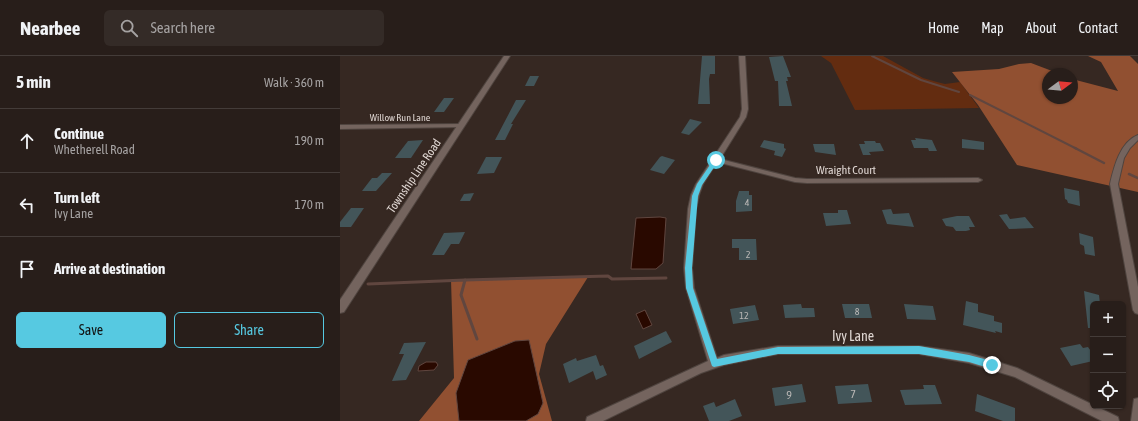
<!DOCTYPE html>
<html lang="en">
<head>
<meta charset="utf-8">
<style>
	body { margin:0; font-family:"Asap Condensed",sans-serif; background:#342b27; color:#f1f3f6 }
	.controls { position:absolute; right:12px; bottom:12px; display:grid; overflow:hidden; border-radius:6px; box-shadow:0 1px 3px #0004 }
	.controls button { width:36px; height:36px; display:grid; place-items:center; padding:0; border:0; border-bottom:1px solid #443c39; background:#281e1a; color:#f1f3f6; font:20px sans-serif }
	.compass { position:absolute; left:702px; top:12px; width:36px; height:36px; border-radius:50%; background:#281e1a; box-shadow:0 1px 3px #0004; rotate:74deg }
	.stop { position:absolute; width:12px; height:12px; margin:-9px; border:3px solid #56c9e1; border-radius:50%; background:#fff }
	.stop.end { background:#56c9e1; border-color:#fff; box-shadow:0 1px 4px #0008 }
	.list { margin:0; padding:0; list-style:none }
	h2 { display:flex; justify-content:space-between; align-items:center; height:52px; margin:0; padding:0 16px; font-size:17px }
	h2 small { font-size:13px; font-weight:400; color:#a5a2a2 }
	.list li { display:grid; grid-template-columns:26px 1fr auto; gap:12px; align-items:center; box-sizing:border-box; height:64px; padding:0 16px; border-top:1px solid #443c39 }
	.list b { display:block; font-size:15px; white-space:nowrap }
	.list p { margin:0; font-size:13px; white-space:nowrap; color:#a5a2a2 }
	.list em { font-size:13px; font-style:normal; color:#a5a2a2 }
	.actions { display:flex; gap:8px; padding:12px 16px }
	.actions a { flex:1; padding:9px 0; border:1px solid #56c9e1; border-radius:6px; text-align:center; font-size:14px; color:#56c9e1 }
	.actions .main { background:#56c9e1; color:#111 }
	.icon { flex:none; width:22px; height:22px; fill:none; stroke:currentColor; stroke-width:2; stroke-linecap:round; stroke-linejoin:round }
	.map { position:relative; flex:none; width:798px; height:365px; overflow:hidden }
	header { display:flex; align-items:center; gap:24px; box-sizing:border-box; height:56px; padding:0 20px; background:#281e1a; border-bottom:1px solid #443c39 }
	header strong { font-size:19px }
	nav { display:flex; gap:22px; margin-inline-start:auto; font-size:14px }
	.search { width:280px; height:36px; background:#342b27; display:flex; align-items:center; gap:10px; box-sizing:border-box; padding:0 14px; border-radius:6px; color:#a5a2a2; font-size:15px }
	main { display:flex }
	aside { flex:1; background:#281e1a }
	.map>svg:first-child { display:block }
</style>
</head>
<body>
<header>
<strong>Nearbee</strong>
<div class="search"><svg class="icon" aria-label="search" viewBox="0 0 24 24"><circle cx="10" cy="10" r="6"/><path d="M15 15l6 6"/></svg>Search here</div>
<nav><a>Home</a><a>Map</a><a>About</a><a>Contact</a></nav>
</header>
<main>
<aside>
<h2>5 min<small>Walk · 360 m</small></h2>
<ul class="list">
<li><svg class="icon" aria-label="ahead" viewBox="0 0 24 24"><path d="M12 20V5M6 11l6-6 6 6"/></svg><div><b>Continue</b><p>Whetherell Road</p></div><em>190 m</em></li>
<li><svg class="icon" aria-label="left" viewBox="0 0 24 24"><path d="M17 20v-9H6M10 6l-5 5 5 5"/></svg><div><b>Turn left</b><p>Ivy Lane</p></div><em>170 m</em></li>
<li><svg class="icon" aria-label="arrive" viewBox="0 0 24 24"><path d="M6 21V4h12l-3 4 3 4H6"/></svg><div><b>Arrive at destination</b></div></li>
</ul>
<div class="actions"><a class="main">Save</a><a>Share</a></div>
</aside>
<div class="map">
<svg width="798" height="365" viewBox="0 0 798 365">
	<rect width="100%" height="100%" fill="#362822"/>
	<polygon fill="#632c10" points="481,0 543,0 583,22 597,26 605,28 620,26 639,52 515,54 491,7"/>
	<g fill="#915031">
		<polygon points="748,0 790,0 798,8 798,136 677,109 638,49 612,16 659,13 679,8 691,7 720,18 708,18 708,42 732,42 732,23 778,35 761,6"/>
		<polygon points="248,221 206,288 199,318 212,365 79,365 114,322 111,224"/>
	</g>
	<g fill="#290900" stroke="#60463f">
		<polygon points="320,161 326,162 323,207 316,213 291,213 296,162"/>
		<polygon points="305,254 312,269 303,273 296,258"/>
		<polygon points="189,284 203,347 198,358 186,365 119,365 116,337 128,304 175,285"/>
		<polygon points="86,306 96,306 98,309 94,314 78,315 79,310"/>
	</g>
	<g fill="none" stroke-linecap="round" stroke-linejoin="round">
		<g stroke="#60463f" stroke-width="2">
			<polyline points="532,0 581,24 619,36"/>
			<polyline points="630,39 737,93"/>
		</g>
		<g stroke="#60463f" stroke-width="2.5">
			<polyline points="735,92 764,107"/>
			<polyline points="789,118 798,122"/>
		</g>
		<g stroke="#60463f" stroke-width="3">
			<polyline points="125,224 268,220 272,223 326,222"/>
			<polyline points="28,228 125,224 121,239 137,283"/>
		</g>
	</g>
	<g fill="#435559">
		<polygon points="362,0 375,0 375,18 370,18 369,23 370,48 358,48"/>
		<polygon points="443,0 451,21 447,21 448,25 446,25 452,50 439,50 438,25 435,25 429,1"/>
		<polygon points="190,20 199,20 194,30 185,30"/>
		<polygon points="104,42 114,42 104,56 94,56"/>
		<polygon points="176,44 186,44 171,68 173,68 165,84 155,84"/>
		<polygon points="350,63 362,66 349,79 341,77"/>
		<polygon points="575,82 592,84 597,95 589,95 588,92 574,92 571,84 576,84"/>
		<polygon points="622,83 644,86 644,94 622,92"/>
		<polygon points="83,84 71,102 55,102 68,85"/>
		<polygon points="424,84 444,88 444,92 446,93 442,101 434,99 435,95 420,91"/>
		<polygon points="524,85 535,85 536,87 540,87 544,95 529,96 531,99 523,99 519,88 525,88"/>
		<polygon points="473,88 494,88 496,99 475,96"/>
		<polygon points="322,100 335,104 324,118 310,114 320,101"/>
		<polygon points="146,101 162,101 154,117 137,118"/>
		<polygon points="42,117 52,117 36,135 22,135 32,122 37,122"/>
		<polygon points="724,132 739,135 740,150 728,147 727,144 725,143"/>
		<polygon points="399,135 409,135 409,139 412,139 412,155 396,156 396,145"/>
		<polygon points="134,137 130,145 120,145 124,138"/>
		<polygon points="11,152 24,152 11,171 0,171 0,166"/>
		<polygon points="551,153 553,158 569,157 574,171 547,168 542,154"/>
		<polygon points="498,154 507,154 511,168 486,170 483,157 498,157"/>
		<polygon points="667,158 670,163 685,161 694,172 669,173 659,159"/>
		<polygon points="617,160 629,160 635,171 629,171 630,174 626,175 616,175 613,171 606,170 602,163"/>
		<polygon points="125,176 119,188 111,188 104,199 92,199 104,177"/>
		<polygon points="739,177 753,181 755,200 745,198 744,190 740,188"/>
		<polygon points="392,183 416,183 417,204 399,204 399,192 392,192"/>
		<polygon points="744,235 759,239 760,248 753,248 753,272 748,272"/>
		<polygon points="626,245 638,248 638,256 654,260 654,265 662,267 662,277 655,275 656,277 623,269"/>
		<polygon points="461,248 462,252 474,252 475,261 445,262 443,249"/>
		<polygon points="502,248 529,248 532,262 505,262"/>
		<polygon points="564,248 593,250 596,264 567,263"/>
		<polygon points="415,249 419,264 393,268 390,253"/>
		<polygon points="326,275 332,286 299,303 294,290"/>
		<polygon points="86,286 66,324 52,325 64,298 59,298 64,287"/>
		<polygon points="740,288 743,292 748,291 753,298 753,305 731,310 720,292"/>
		<polygon points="256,299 260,310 263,309 267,319 256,324 253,315 229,327 223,308 236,302 237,305"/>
		<polygon points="462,328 466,346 435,350 432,332"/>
		<polygon points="528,328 532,346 498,348 495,330"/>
		<polygon points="583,329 595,329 602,348 565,349 560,334 584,333"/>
		<polygon points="637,338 675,352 675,365 663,365 635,355"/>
		<polygon points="395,343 402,360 389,365 369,365 363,350 374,346 376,351"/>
	</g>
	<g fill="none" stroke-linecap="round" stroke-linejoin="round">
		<g stroke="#4f443f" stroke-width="2">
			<g id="minor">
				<polygon points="399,0 405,0 408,53 406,61 380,103 455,122 467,123 638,122 642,124 638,126 467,127 455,126 377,106 363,128 359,139 356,153 352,212 354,232 377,302 384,299 438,290 579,290 629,297 677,312 778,361 779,365 762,365 675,321 629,307 579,298 438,298 384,309 361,317 263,365 246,365 247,361 368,305 346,232 344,212 348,153 351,139 356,128 400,61 402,53"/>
				<polygon points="121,68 123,69 123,71 0,73 0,69"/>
				<path d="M798,79v5l-8,8 -6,10 -6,26 20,103v27l-3,-1 -2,-3 -23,-126c4,-17 10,-42 28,-49z"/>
				<polygon points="798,342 798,365 791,365 794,343"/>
			</g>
		</g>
		<g stroke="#4f443f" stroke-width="2">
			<polygon id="tertiary" points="164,0 170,0 4,256 0,257 0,244"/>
		</g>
		<use href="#minor" fill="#74645e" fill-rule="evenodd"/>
		<use href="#tertiary" fill="#74645e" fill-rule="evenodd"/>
	</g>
	<polygon fill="#56c9e1" points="374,103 379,104 362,129 358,140 352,212 353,232 377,303 438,291 579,290 629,299 652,305 656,309 655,311 652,313 629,306 579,298 438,298 374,311 372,310 346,232 345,212 352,140 357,128"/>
	<g text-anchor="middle" stroke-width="4" stroke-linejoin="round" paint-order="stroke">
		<g font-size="10" fill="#dfd6d2" stroke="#362822">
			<text x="60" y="65">Willow Run Lane</text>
		</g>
		<g font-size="10" fill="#b8b6b4">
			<text x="407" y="150">4</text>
			<text x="408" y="202">2</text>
			<text x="517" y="259">8</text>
			<text x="404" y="263">12</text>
		</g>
		<g font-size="12" fill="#dfd6d2" stroke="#362822">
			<text x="506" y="118">Wraight Court</text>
			<text transform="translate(74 120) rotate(-56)" y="4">Township Line Road</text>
		</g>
		<g font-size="12" fill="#b8b6b4">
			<text x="513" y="342">7</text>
			<text x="449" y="343">9</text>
		</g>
		<g font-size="14" fill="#dfd6d2" stroke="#362822">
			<text x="513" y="285">Ivy Lane</text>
		</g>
	</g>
</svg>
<div class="controls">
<button>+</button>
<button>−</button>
<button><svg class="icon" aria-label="locate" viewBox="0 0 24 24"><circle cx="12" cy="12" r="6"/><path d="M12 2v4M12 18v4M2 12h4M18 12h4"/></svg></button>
</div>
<svg class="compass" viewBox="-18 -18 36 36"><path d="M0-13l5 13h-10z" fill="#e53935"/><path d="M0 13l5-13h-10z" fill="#a5a2a2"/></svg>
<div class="stop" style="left:376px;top:104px"></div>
<div class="stop end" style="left:652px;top:309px"></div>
</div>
</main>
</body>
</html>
